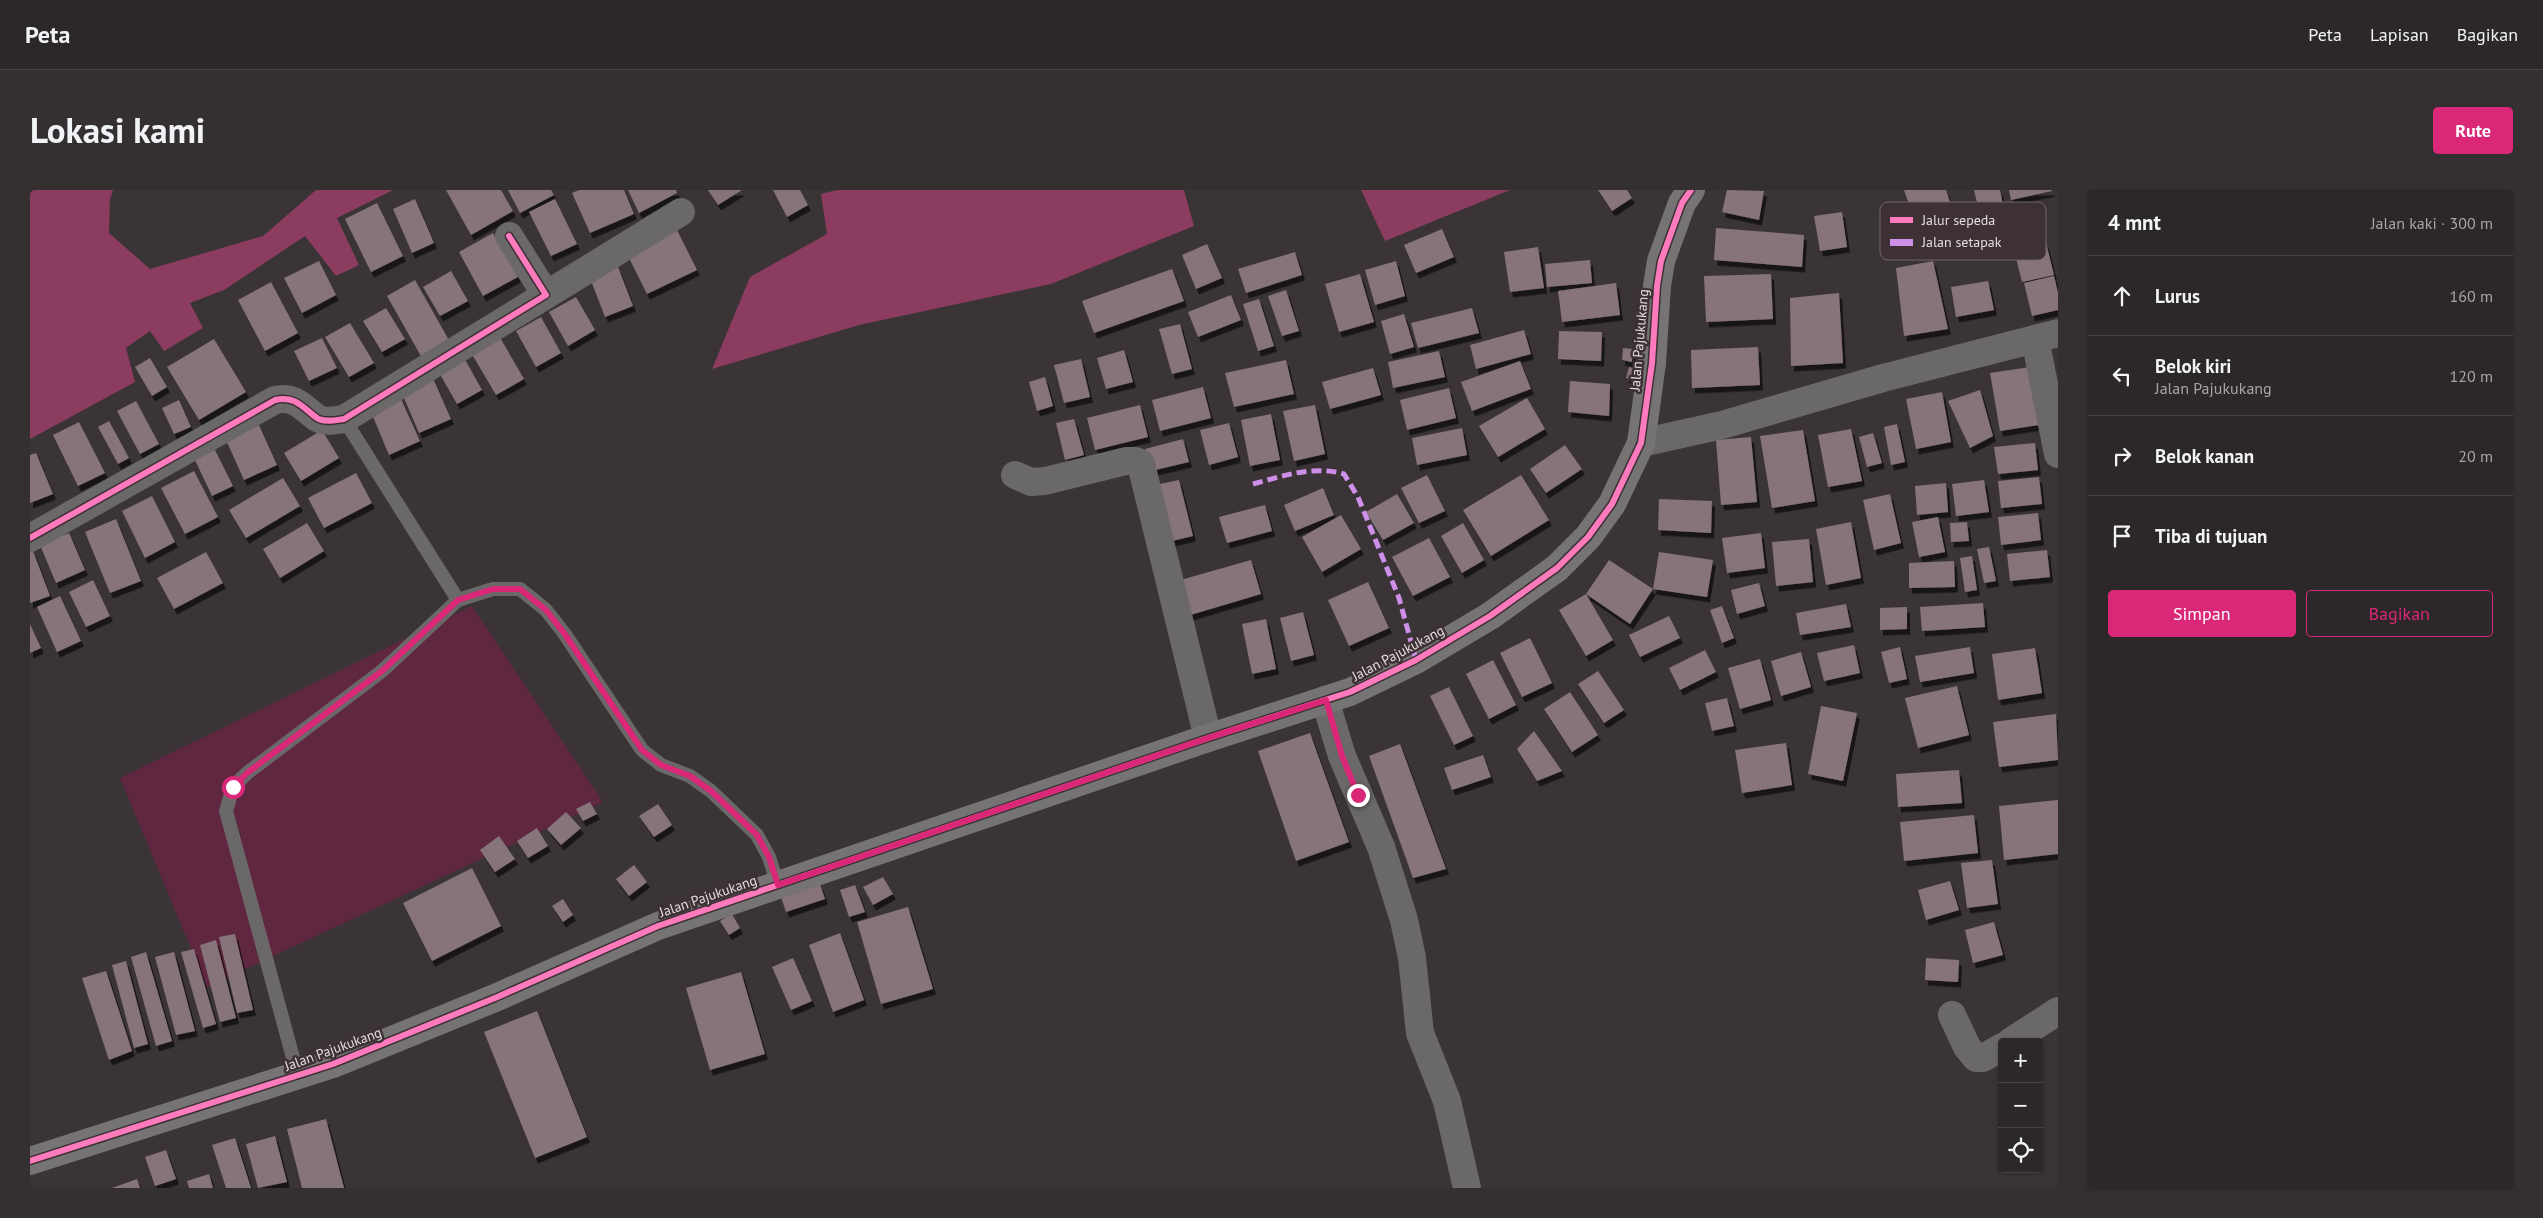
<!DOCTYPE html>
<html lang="id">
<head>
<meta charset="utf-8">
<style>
	body { margin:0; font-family:"PT Sans",sans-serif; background:#342f30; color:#f1f3f6 }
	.controls { position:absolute; right:15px; bottom:15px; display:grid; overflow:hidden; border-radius:5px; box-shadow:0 1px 4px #0004 }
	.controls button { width:45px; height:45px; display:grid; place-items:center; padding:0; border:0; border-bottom:1px solid #484445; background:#2c2728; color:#f1f3f6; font:25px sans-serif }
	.stop { position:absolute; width:15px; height:15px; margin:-11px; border:4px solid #db2777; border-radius:50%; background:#fff }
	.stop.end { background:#db2777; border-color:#fff; box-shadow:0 1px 5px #0008 }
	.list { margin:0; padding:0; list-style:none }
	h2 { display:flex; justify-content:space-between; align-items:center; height:65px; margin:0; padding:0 20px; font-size:21px }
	h2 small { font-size:16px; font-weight:400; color:#a6a5a8 }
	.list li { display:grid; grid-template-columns:32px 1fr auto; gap:15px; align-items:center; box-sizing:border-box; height:80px; padding:0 20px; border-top:1px solid #484445 }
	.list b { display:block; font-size:19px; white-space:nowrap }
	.list p { margin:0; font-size:16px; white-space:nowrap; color:#a6a5a8 }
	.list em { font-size:16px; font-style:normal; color:#a6a5a8 }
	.actions { display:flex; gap:10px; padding:15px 20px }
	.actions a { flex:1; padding:11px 0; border:1px solid #db2777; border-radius:5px; text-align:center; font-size:18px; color:#db2777 }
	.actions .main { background:#db2777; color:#fff }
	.icon { flex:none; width:28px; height:28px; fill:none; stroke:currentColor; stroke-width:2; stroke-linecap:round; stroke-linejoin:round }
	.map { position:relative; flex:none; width:2028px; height:998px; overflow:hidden; border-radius:5px }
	header { display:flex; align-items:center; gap:30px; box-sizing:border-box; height:70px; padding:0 25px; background:#2c2728; border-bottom:1px solid #484445 }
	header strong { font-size:24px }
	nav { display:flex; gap:28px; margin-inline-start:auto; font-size:18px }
	.intro { display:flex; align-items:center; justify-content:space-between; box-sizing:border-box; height:120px; padding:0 30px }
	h1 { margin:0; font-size:35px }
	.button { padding:12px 22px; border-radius:5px; background:#db2777; color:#fff; font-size:18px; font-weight:700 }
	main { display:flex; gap:30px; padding:0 30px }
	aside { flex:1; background:#2c2728; border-radius:5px; box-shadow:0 1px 4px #0004 }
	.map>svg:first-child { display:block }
</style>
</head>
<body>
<header>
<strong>Peta</strong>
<nav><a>Peta</a><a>Lapisan</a><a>Bagikan</a></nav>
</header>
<div class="intro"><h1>Lokasi kami</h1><a class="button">Rute</a></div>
<main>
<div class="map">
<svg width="2028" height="998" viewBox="0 0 2028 998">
	<defs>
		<filter id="shadow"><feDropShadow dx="3" dy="5.5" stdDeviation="0" flood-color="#0009"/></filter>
	</defs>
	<rect width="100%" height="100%" fill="#3a3436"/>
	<polygon fill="#5f2840" points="442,416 573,612 177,797 90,588"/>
	<g fill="#8b3c5f">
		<polygon points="0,0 83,0 80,9 79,43 120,79 233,46 286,0 363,0 307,28 329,75 306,86 275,46 194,100 160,113 173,138 134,161 120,141 96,158 105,192 0,249"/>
		<polygon points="807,0 1154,0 1164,36 1021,94 829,135 682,179 720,87 797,44 791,4"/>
		<polygon points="1331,0 1480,0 1355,51"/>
	</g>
	<g fill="#87737a" filter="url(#shadow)">
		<polygon points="416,0 471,0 483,21 441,45"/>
		<polygon points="478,0 521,0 524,5 490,23"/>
		<polygon points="549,0 594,0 604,24 560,43 542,3"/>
		<polygon points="598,0 646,0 647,3 609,23"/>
		<polygon points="678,0 712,0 688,15"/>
		<polygon points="743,0 770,0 778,15 757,27"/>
		<polygon points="1568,0 1597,0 1602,8 1582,21"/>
		<polygon points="1697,0 1734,1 1729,30 1692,22"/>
		<polygon points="1874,0 1916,0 1924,24 1887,37"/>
		<polygon points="1944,0 1970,0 1973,15 1949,21"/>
		<polygon points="1979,0 2022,0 2022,1 1981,10"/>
		<polygon points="385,9 404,53 382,63 363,19"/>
		<polygon points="525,9 547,54 521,66 499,22"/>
		<polygon points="347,13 373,66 341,82 315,29"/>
		<polygon points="1812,22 1817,57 1790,61 1784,26"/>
		<polygon points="646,38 667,80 617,104 596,62"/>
		<polygon points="1686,38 1774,45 1772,77 1684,70"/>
		<polygon points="1412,39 1424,67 1386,83 1374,55"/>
		<polygon points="463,43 488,87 453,106 429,62"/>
		<polygon points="2016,53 2024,85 1992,92 1984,60"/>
		<polygon points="1177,54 1192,88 1166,99 1152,65"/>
		<polygon points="1508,57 1514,98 1480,102 1474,62"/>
		<polygon points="1265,62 1272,85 1216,103 1208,79"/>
		<polygon points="1560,70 1562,93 1517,97 1515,74"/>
		<polygon points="289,71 306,105 272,123 254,88"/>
		<polygon points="1366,71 1375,106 1345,115 1335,80"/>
		<polygon points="1903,71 1918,139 1874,146 1866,78"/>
		<polygon points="588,77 603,116 575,127 560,88"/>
		<polygon points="1142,79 1154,111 1064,143 1052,111"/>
		<polygon points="421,81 438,111 410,126 393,97"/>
		<polygon points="1330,84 1344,132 1309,142 1295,94"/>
		<polygon points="1741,84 1743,129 1676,132 1674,86"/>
		<polygon points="2024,86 2028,103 2028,120 2002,126 1994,93"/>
		<polygon points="385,90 420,152 392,168 357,106"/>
		<polygon points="1958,91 1964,120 1926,127 1921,97"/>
		<polygon points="241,92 268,143 235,161 208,110"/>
		<polygon points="1586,93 1590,125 1532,132 1528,101"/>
		<polygon points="1256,100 1269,141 1252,146 1238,106"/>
		<polygon points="1809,103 1813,173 1761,176 1760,108"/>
		<polygon points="1201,105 1211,130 1168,147 1158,122"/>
		<polygon points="546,107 565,140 538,156 519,122"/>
		<polygon points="1229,109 1244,156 1228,161 1213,114"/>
		<polygon points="356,118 375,149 352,162 333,131"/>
		<polygon points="1442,118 1449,143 1388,158 1381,133"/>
		<polygon points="1374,124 1384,157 1360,164 1351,131"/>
		<polygon points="511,127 531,163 506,177 486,141"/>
		<polygon points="320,133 344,173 319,187 295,147"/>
		<polygon points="1150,134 1162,179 1142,184 1129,139"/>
		<polygon points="1494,140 1501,164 1446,179 1440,155"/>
		<polygon points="1529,141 1572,142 1571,171 1528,169"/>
		<polygon points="468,144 494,189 466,205 440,161"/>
		<polygon points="292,148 307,178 279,191 264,161"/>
		<polygon points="184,149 216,202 169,230 137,177"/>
		<polygon points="1728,157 1730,195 1662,198 1661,160"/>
		<polygon points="1593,158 1603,159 1602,172 1592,170"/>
		<polygon points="1094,160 1103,192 1076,199 1067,168"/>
		<polygon points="1409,161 1415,187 1363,198 1358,172"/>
		<polygon points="432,164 452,200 427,214 407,179"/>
		<polygon points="120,168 137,197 122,206 105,177"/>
		<polygon points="1051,169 1060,207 1034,213 1024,175"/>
		<polygon points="1256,170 1264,204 1204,217 1195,183"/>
		<polygon points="1490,171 1501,199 1442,221 1431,192"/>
		<polygon points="1599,177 1617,182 1613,193 1596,188"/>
		<polygon points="2000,177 2009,235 1970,241 1960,183"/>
		<polygon points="1343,178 1351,205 1300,219 1292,192"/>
		<polygon points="402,186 421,229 389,243 371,201"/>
		<polygon points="1015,187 1023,216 1007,221 999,192"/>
		<polygon points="1540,191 1580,194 1579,226 1538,222"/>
		<polygon points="1173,197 1181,228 1130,241 1122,210"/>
		<polygon points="1419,198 1426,228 1377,240 1370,210"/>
		<polygon points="1950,200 1963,246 1940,258 1918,211"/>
		<polygon points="1912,202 1921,252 1886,259 1876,209"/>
		<polygon points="1497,208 1515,239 1468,267 1449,236"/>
		<polygon points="371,209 390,251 359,265 341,222"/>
		<polygon points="149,210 161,237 144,244 132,218"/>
		<polygon points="106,211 129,254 110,264 87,221"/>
		<polygon points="1110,215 1118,247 1065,260 1057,228"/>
		<polygon points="1285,215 1295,264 1264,271 1253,221"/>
		<polygon points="1241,224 1250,270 1220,276 1211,230"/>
		<polygon points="1044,229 1054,265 1035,270 1026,233"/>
		<polygon points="79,231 99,268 88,274 68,237"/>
		<polygon points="49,232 75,283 48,296 23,245"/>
		<polygon points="1199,233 1208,267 1179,275 1170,240"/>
		<polygon points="1867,234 1875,272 1861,275 1854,237"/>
		<polygon points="229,235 247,275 214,290 196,250"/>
		<polygon points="1432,238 1437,265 1387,275 1382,248"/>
		<polygon points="1821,239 1832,291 1798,297 1788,245"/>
		<polygon points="292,240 309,268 271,291 254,263"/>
		<polygon points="1773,240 1785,311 1742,318 1730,246"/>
		<polygon points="1843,243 1852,273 1837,277 1829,247"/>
		<polygon points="1721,247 1727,312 1691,315 1686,250"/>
		<polygon points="1153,249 1159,272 1121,281 1115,259"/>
		<polygon points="2005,253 2008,280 1968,284 1964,257"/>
		<polygon points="1535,255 1552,279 1516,303 1500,279"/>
		<polygon points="184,258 203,296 182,306 164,268"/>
		<polygon points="6,263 23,304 0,313 0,265"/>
		<polygon points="164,281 188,327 155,344 131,298"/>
		<polygon points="326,283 342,313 294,338 278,308"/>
		<polygon points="1397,285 1415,321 1389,333 1371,298"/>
		<polygon points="1491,285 1519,330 1461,366 1433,320"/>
		<polygon points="2009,287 2012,314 1971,318 1968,291"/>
		<polygon points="253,288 270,316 216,348 199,320"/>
		<polygon points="1149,290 1163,346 1134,353 1120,296"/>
		<polygon points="1954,290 1959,322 1926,326 1922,294"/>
		<polygon points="1916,293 1918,322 1887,325 1885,296"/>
		<polygon points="1293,298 1304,325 1265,341 1254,315"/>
		<polygon points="1367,304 1384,333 1353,350 1336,322"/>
		<polygon points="1860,304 1871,353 1844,360 1833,310"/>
		<polygon points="122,306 145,352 115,368 92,321"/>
		<polygon points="1629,309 1682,311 1681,343 1628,340"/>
		<polygon points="1235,315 1242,341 1197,353 1189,327"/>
		<polygon points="2008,323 2011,350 1971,355 1968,327"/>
		<polygon points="1311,325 1331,359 1292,382 1272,347"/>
		<polygon points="1908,327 1915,362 1889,367 1882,332"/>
		<polygon points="86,329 111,391 80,403 55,342"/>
		<polygon points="1821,332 1831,388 1796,395 1786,339"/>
		<polygon points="1937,332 1939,351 1921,352 1920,333"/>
		<polygon points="277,333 294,361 250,388 233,359"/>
		<polygon points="1433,333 1454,370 1432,383 1411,346"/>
		<polygon points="39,343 55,380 26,393 10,355"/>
		<polygon points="1731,343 1735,378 1697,383 1692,348"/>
		<polygon points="1399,348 1420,387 1383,406 1362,367"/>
		<polygon points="1779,349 1783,392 1746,396 1742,352"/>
		<polygon points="1959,357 1966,391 1954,393 1947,359"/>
		<polygon points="2017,360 2020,387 1980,391 1977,364"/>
		<polygon points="3,361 20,406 0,413 0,362"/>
		<polygon points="176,362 193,393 144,419 127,388"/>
		<polygon points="1629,362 1683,370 1677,407 1623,399"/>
		<polygon points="1942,366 1947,400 1935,402 1930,368"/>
		<polygon points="1221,370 1231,404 1157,426 1147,391"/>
		<polygon points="1579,370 1623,399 1600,434 1556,404"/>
		<polygon points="1924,371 1925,397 1879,398 1879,373"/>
		<polygon points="63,390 80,426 56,437 39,402"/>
		<polygon points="1338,392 1359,438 1319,456 1298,410"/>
		<polygon points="1729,393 1735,416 1707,424 1701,400"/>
		<polygon points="1556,404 1583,450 1556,466 1529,420"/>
		<polygon points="30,406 51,451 27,462 7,417"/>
		<polygon points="1953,413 1955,437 1892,441 1890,417"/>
		<polygon points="1816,414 1821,437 1770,445 1766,423"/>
		<polygon points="1692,416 1704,448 1692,453 1680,420"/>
		<polygon points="1877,417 1877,439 1850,440 1850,418"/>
		<polygon points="1273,422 1284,465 1261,471 1250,428"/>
		<polygon points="1639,426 1650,448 1610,467 1599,445"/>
		<polygon points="1236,429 1246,479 1222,484 1212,434"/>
		<polygon points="0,434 11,458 0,463"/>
		<polygon points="1500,448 1522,493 1492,507 1470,463"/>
		<polygon points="1824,455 1830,483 1794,491 1787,463"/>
		<polygon points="1870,457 1877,489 1859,493 1851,462"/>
		<polygon points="1940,457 1944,483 1890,492 1885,466"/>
		<polygon points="2005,458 2012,503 1968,510 1962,464"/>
		<polygon points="1675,460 1686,482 1650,500 1639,478"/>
		<polygon points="1771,462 1781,497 1751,506 1741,471"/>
		<polygon points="1730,469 1741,510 1710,519 1698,478"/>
		<polygon points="1463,470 1486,515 1459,529 1436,484"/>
		<polygon points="1568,481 1594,520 1574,533 1548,494"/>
		<polygon points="1927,496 1939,545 1888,558 1875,508"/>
		<polygon points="1419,497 1443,546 1424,555 1400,506"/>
		<polygon points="1540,502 1568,545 1542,562 1514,519"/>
		<polygon points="1697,508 1704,536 1682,541 1675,513"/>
		<polygon points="1791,516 1827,523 1813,591 1778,584"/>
		<polygon points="2026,524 2028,570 1969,577 1963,532"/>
		<polygon points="1504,541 1532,581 1507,591 1487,559"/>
		<polygon points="1280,543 1319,652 1266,671 1228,561"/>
		<polygon points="1756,553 1762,595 1712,603 1705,560"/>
		<polygon points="1370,554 1416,679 1383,688 1339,566"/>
		<polygon points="1453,565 1461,587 1422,600 1414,578"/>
		<polygon points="1929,580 1932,613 1868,617 1866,584"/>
		<polygon points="2028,610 2028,664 1974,670 1969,616"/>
		<polygon points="560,612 567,624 553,631 546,619"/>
		<polygon points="628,614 642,635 624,647 609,626"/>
		<polygon points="536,622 551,638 531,655 517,639"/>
		<polygon points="1944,625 1948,663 1874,671 1870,632"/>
		<polygon points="507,638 518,656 498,668 487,651"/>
		<polygon points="469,646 485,669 465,682 450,660"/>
		<polygon points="1962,670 1968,714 1937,718 1931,673"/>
		<polygon points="604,675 617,692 599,706 586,689"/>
		<polygon points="442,678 471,736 402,771 373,713"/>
		<polygon points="853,687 863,704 843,715 833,697"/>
		<polygon points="1920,691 1929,720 1896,730 1888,700"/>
		<polygon points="790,694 795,709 756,722 751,707"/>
		<polygon points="825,695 835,722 819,727 810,700"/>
		<polygon points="533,709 543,725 533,732 522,716"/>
		<polygon points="878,717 903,799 851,814 827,732"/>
		<polygon points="702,724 710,738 699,745 690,731"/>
		<polygon points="1964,732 1973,765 1943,773 1935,740"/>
		<polygon points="810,743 834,810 803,822 779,755"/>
		<polygon points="205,744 223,820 207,823 189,747"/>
		<polygon points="186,750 206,828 190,832 170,755"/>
		<polygon points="164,759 186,834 173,838 151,762"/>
		<polygon points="116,762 142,851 126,856 101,767"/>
		<polygon points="144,762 165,841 146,845 125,767"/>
		<polygon points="763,768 782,811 761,820 742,777"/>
		<polygon points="1896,768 1929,770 1928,792 1895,790"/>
		<polygon points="96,771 118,854 104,858 82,775"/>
		<polygon points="76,781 102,861 79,870 52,788"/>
		<polygon points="711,782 735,864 680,880 656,798"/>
		<polygon points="507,821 557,947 505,968 454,842"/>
		<polygon points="296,929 314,998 272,998 257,939"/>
		<polygon points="245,946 257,992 228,998 216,954"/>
		<polygon points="205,948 221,998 196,998 182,955"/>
		<polygon points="136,960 146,989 125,996 115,967"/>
		<polygon points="179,984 183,998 159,998 157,991"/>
		<polygon points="107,989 110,998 82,998"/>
	</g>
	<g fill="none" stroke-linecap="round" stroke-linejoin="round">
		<g stroke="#6a6869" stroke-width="14">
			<polyline points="314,229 428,410"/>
			<polyline points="268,886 196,621 203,597 217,583 352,481 428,410 463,399 490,399 516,420 534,443 612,560 631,575 660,586 681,601 727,645 739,667 748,695"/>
		</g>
		<g stroke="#6a6869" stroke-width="28">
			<polyline points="516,105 651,22"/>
			<polyline points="2005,149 2028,264"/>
			<polyline points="1611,253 1692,235 1853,188 2028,143"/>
			<polyline points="985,285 1001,292 1015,291 1096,271 1106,271 1111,274 1178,548"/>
			<path d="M0,348l245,-138c20,-5 28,8 42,18 8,5 19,2 27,1l202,-124 -37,-59"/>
			<polyline points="1295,510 1312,566 1351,657 1374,730 1382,768 1390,843 1417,911 1437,998"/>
			<polyline points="1922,825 1937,857 1946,868 1953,868 1972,857"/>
			<polyline points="1980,852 2028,821"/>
		</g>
		<polyline stroke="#767374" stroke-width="28" points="0,971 303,874 465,808 628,736 1178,548 1320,502 1386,470 1460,426 1527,378 1558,347 1582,314 1611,253 1622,173 1627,96 1631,71 1652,13 1661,0"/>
		<path stroke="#ce8fe9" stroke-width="5" stroke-dasharray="10 5" stroke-linecap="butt" d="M1223,294c30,-8 60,-19 91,-10l14,23 41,101 17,62"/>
		<g stroke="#3d3135" stroke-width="9">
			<g id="cycleway">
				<path d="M0,348l245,-138c20,-5 28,8 42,18 8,5 19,2 27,1l202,-124 -37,-59"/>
				<polyline points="0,971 303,874 465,808 628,736 1178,548 1320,502 1386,470 1460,426 1527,378 1558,347 1582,314 1611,253 1622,173 1627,96 1631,71 1652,13 1661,0"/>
			</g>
		</g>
		<use href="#cycleway" stroke="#fd7abc" stroke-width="6"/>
	</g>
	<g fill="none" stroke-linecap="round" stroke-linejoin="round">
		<polyline stroke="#db2777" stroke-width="6" points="203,597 217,583 352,481 428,410 463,399 490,399 516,420 534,443 612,560 631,575 660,586 681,601 727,645 739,667 748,695 1178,548 1296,510 1312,566 1328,605"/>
	</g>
	<g text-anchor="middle" stroke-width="5" stroke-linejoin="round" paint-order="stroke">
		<g font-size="14" fill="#e4dcdf" stroke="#3d3135">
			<text transform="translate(1609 150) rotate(-85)" y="5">Jalan Pajukukang</text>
			<text transform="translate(1368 463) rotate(-28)" y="5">Jalan Pajukukang</text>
			<text transform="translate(678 706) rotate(-19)" y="5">Jalan Pajukukang</text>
			<text transform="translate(303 859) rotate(-20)" y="5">Jalan Pajukukang</text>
		</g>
	</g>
	<rect x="1850" y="12" width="166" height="58" rx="8" fill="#3d3135" stroke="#6f6468" stroke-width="1"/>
	<rect x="1860" y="27" width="23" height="6" fill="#fd7abc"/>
	<rect x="1860" y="49" width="23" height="7" fill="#ce8fe9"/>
	<g font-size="14" fill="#e4dcdf">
		<text x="1892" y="35">Jalur sepeda</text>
		<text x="1892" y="57">Jalan setapak</text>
	</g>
</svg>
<div class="controls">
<button>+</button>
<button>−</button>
<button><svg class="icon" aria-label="locate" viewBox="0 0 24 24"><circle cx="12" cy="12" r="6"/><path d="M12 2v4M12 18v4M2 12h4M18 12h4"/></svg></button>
</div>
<div class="stop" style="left:203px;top:597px"></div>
<div class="stop end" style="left:1328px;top:605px"></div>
</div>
<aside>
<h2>4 mnt<small>Jalan kaki · 300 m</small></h2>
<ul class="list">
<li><svg class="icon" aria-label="ahead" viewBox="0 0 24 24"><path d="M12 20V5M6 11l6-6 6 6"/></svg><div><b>Lurus</b></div><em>160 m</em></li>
<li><svg class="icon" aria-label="left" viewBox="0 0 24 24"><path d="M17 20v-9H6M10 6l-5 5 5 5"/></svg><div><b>Belok kiri</b><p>Jalan Pajukukang</p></div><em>120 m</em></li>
<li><svg class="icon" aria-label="right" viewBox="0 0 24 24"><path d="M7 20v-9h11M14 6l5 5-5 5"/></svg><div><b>Belok kanan</b></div><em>20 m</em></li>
<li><svg class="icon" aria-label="arrive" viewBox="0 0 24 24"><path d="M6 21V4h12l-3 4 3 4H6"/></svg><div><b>Tiba di tujuan</b></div></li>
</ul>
<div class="actions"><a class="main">Simpan</a><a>Bagikan</a></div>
</aside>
</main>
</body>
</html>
